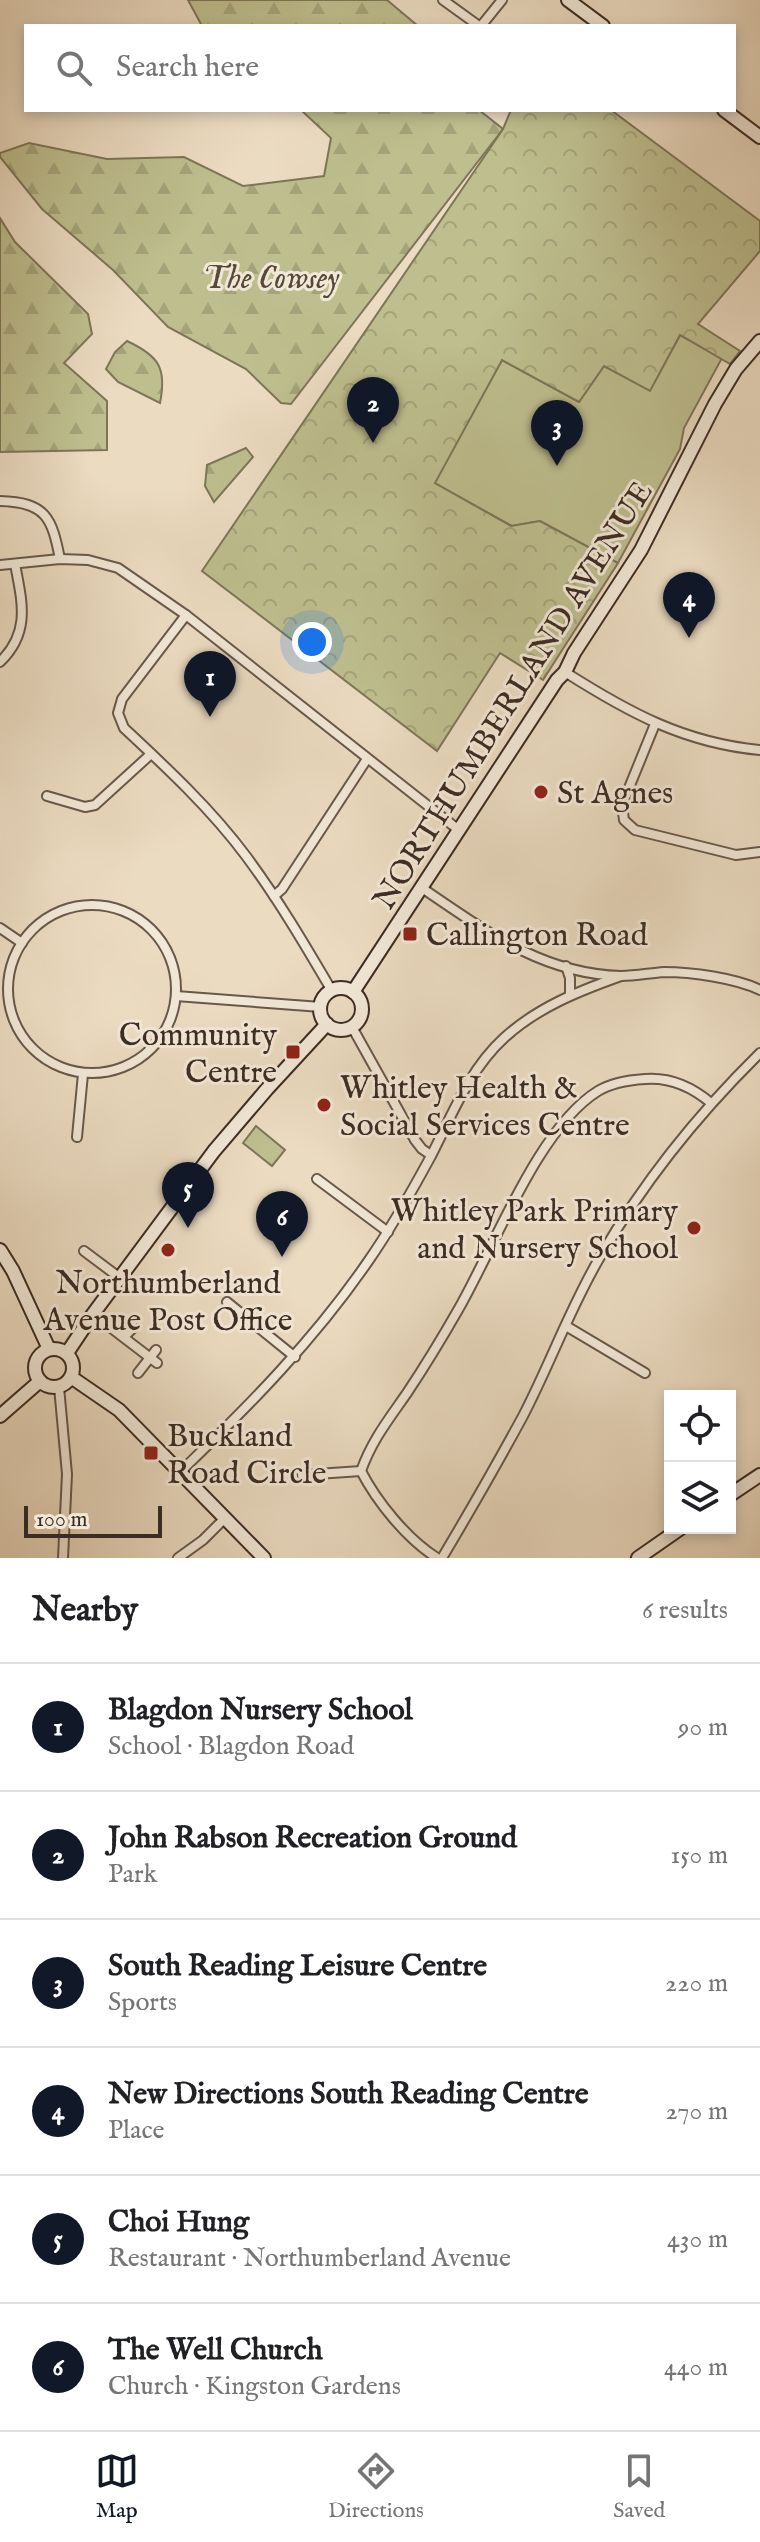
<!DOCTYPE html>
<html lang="en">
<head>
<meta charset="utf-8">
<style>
	body { margin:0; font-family:"IM FELL English",serif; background:#f6f6f6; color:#202124 }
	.controls { position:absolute; right:24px; bottom:24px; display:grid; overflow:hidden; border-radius:0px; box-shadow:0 4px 12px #0003 }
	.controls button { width:72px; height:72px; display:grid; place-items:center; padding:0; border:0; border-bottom:2px solid #e0e0e0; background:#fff; color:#202124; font:40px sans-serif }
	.scale { position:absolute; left:24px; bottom:20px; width:138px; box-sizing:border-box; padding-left:8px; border:4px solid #3d2c24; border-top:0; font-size:22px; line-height:28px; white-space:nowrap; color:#3d2c24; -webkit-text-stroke:6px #f2e8d7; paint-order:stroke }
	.you { position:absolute; left:312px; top:642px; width:28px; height:28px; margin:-20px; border:6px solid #fff; border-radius:50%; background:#1a73e8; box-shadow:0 0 0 12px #1a73e833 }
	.badge { display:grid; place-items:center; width:52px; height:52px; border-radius:50%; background:#111827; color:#fff; font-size:26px; font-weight:700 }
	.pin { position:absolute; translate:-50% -66px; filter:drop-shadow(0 2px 4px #0008) }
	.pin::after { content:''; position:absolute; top:42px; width:28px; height:24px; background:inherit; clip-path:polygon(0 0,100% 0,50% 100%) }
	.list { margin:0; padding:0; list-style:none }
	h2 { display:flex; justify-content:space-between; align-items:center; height:104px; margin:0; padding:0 32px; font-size:34px }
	h2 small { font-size:26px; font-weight:400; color:#757577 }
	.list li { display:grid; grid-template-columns:52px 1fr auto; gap:24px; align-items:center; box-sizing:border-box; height:128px; padding:0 32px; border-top:2px solid #e0e0e0 }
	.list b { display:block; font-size:30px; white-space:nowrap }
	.list p { margin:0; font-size:26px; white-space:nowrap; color:#757577 }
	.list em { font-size:26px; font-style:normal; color:#757577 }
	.icon { flex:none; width:44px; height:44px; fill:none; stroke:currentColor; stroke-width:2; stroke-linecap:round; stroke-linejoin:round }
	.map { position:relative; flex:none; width:760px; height:1558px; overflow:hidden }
	.search { position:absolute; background:#fff; box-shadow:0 4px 12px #0003; left:24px; right:24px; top:24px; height:88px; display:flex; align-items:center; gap:20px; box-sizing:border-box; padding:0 28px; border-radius:0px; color:#757577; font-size:30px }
	.sheet { height:872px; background:#fff }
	nav { display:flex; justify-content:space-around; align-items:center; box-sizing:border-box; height:112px; border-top:2px solid #e0e0e0; background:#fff; font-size:22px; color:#757577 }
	nav a { display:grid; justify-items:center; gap:4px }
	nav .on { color:#111827 }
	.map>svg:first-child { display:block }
</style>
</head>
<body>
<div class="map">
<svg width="760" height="1558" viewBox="0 0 760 1558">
	<defs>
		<pattern id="forest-firs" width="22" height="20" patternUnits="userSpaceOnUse" patternTransform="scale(2)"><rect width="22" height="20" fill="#bebe8e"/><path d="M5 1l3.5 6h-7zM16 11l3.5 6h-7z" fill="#a4a37a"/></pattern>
		<pattern id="park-crowns" width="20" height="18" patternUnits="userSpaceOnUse" patternTransform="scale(2)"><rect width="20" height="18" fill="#bebe8e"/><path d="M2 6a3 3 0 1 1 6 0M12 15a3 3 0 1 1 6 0" fill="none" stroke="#a4a37a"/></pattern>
	</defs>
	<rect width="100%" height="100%" fill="#ebdbc1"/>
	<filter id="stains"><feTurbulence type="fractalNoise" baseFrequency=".0025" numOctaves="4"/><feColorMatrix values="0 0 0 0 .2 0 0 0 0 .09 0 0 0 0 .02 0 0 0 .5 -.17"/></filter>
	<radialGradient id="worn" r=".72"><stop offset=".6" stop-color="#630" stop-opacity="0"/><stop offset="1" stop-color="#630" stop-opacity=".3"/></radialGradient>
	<g fill="#bebe8e" stroke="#7e7559" stroke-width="2">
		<polygon points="680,335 722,358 684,428 680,449 618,563 540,521 512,526 434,483 502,360 579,402 604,366 650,390"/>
		<polygon points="256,1126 285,1150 272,1166 243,1143"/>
	</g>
	<g fill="url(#forest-firs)" stroke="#7e7559" stroke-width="2">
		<polygon points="188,0 387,0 418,26 202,26"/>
		<polygon points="301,110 479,110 503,129 291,404 281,403 246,369 168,327 113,270 42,209 0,157 0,153 29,143 107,159 184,157 243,186 324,176 331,138"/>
		<polygon points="0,218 15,242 88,314 92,334 64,363 107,401 107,450 0,452"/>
		<path d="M127,341c32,15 40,27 33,62l-42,-21 -12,-13 9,-17z"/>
		<polygon points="246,448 253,457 214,502 205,486 207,465"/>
	</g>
	<polygon fill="url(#park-crowns)" stroke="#7e7559" stroke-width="2" points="511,110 611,110 760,221 760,251 698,324 740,351 730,364 680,335 650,391 604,366 579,402 502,360 435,483 511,526 540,521 618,563 543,680 500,653 437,751 202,571 503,129"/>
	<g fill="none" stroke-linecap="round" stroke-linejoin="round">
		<g stroke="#68584b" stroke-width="12">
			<g id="street">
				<polyline points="443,0 479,26"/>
				<polyline points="481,26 502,0"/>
				<path d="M0,501c46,1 52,17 60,58"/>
				<polyline points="0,565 60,559 88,560 118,568 186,615 460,831"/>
				<path d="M186,615l-64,84 -4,14 6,15c43,40 87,81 122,128 32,43 59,89 86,135"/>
				<path d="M0,662c31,-30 22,-60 15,-98"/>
				<path d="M565,672c63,40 119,71 195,78"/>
				<polyline points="655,724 622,805 624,820 635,830 736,855 760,852"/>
				<polyline points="47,796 85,807 95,805 151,754"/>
				<path d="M422,888c62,42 120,86 199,88 14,0 29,-3 43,-4 27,0 72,6 96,18"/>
				<polyline points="274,896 282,889 367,759"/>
				<circle cx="92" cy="989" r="84"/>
				<polyline points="0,928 22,943"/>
				<polyline points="566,966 570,978 570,995"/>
				<polyline points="176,996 321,1007"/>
				<polyline points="352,1027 415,1140 422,1149 431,1155"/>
				<polyline points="77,1137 83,1074"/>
				<polyline points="317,1179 388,1232"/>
				<polyline points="84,1251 120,1278"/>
				<polyline points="227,1302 295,1357"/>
				<polyline points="93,1314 157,1363"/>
				<polyline points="566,1326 645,1373"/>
				<polyline points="124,1337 134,1327"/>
				<polyline points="138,1373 156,1350"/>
				<polyline points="59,1387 67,1474 63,1558"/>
				<path d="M180,1472c69,-66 135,-133 189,-212 23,-33 43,-69 62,-104 21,-41 38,-86 73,-118 34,-31 75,-47 117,-62"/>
				<polyline points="302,1475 361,1471"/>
				<polyline points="178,1558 203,1540 225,1518"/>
				<path d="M437,1558c-30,-19 -60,-56 -76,-87 11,-31 28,-52 46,-78 18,-27 35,-55 51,-83 36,-62 80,-182 140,-219 13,-8 32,-11 47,-12 25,-2 47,8 66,24"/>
				<path d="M442,1558c28,-47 55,-94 81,-142 27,-52 47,-108 77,-159 44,-76 98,-143 160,-204"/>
			</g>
		</g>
		<g stroke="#3d2c24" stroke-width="16">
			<g id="secondary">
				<polyline points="568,0 603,26"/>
				<polyline points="724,110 760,137"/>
				<circle cx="341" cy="1009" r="21"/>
				<polyline points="353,992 557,680 565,672 574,653 641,550 715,404 736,369 760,341"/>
				<polyline points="0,1250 13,1271 49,1349"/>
				<circle cx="54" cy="1368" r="19"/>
				<polyline points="67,1353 93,1314 214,1151 267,1089 327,1024"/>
				<polyline points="71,1377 119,1410 264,1558"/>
				<polyline points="0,1416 40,1381"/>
				<polyline points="730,1495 760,1475"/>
				<polyline points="638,1558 681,1528"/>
			</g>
		</g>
		<use href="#street" stroke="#f2e8d7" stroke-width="8"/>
		<use href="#secondary" stroke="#f2e8d7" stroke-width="12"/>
	</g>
	<g fill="#8f2418" stroke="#f2e8d7" stroke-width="3">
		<circle cx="541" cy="792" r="8"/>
		<rect x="402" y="926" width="16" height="16" rx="4"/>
		<rect x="285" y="1044" width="16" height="16" rx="4"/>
		<circle cx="324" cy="1105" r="8"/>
		<circle cx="694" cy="1228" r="8"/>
		<circle cx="168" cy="1250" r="8"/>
		<rect x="143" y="1445" width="16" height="16" rx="4"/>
	</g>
	<g text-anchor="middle" stroke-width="6" stroke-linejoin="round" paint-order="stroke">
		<g font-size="32" font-style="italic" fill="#574939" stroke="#f2e8d7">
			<text x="271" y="288">The Cowsey</text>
		</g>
		<g font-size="32" fill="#3d2c24" stroke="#f2e8d7">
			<text transform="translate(512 695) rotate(-58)" y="11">NORTHUMBERLAND AVENUE</text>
		</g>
		<g font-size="32" fill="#3d2c24" stroke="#f2e8d7" text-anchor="start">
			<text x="557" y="803">St Agnes</text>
			<text x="426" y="945">Callington Road</text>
			<text x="277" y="1045" text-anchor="end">Community<tspan x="277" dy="37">Centre</tspan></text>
			<text x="340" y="1098">Whitley Health &amp;<tspan x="340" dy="37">Social Services Centre</tspan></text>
			<text x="678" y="1221" text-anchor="end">Whitley Park Primary<tspan x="678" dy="37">and Nursery School</tspan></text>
			<text x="168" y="1293" text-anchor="middle">Northumberland<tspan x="168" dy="37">Avenue Post Office</tspan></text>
			<text x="167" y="1446">Buckland<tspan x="167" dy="37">Road Circle</tspan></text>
		</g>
	</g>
	<rect width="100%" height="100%" filter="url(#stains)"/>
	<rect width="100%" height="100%" fill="url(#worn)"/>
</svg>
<div class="controls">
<button><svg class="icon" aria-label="locate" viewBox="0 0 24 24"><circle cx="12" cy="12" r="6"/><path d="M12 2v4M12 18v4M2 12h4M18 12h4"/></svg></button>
<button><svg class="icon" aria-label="layers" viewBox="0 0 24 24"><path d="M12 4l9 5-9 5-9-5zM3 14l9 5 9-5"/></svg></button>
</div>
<div class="scale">100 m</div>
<div class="you"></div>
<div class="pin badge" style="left:210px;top:717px">1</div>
<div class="pin badge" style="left:373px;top:443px">2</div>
<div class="pin badge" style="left:557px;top:466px">3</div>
<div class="pin badge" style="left:689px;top:638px">4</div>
<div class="pin badge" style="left:188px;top:1228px">5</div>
<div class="pin badge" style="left:282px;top:1257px">6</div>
<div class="search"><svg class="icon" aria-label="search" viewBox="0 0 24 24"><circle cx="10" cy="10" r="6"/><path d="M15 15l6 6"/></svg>Search here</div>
</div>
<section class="sheet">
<h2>Nearby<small>6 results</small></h2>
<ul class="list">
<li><span class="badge">1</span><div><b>Blagdon Nursery School</b><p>School · Blagdon Road</p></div><em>90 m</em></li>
<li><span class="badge">2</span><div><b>John Rabson Recreation Ground</b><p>Park</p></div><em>150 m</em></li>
<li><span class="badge">3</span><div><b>South Reading Leisure Centre</b><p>Sports</p></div><em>220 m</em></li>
<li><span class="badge">4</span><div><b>New Directions South Reading Centre</b><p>Place</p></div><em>270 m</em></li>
<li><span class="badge">5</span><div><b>Choi Hung</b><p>Restaurant · Northumberland Avenue</p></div><em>430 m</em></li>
<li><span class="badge">6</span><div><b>The Well Church</b><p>Church · Kingston Gardens</p></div><em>440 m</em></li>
</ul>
</section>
<nav>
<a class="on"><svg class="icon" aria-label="map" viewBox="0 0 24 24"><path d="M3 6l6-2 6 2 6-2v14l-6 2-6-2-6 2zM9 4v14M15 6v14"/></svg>Map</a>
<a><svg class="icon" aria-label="directions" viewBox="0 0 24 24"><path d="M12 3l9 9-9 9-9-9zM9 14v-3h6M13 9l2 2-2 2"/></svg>Directions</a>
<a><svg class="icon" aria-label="saved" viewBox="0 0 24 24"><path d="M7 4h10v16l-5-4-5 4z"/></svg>Saved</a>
</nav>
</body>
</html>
